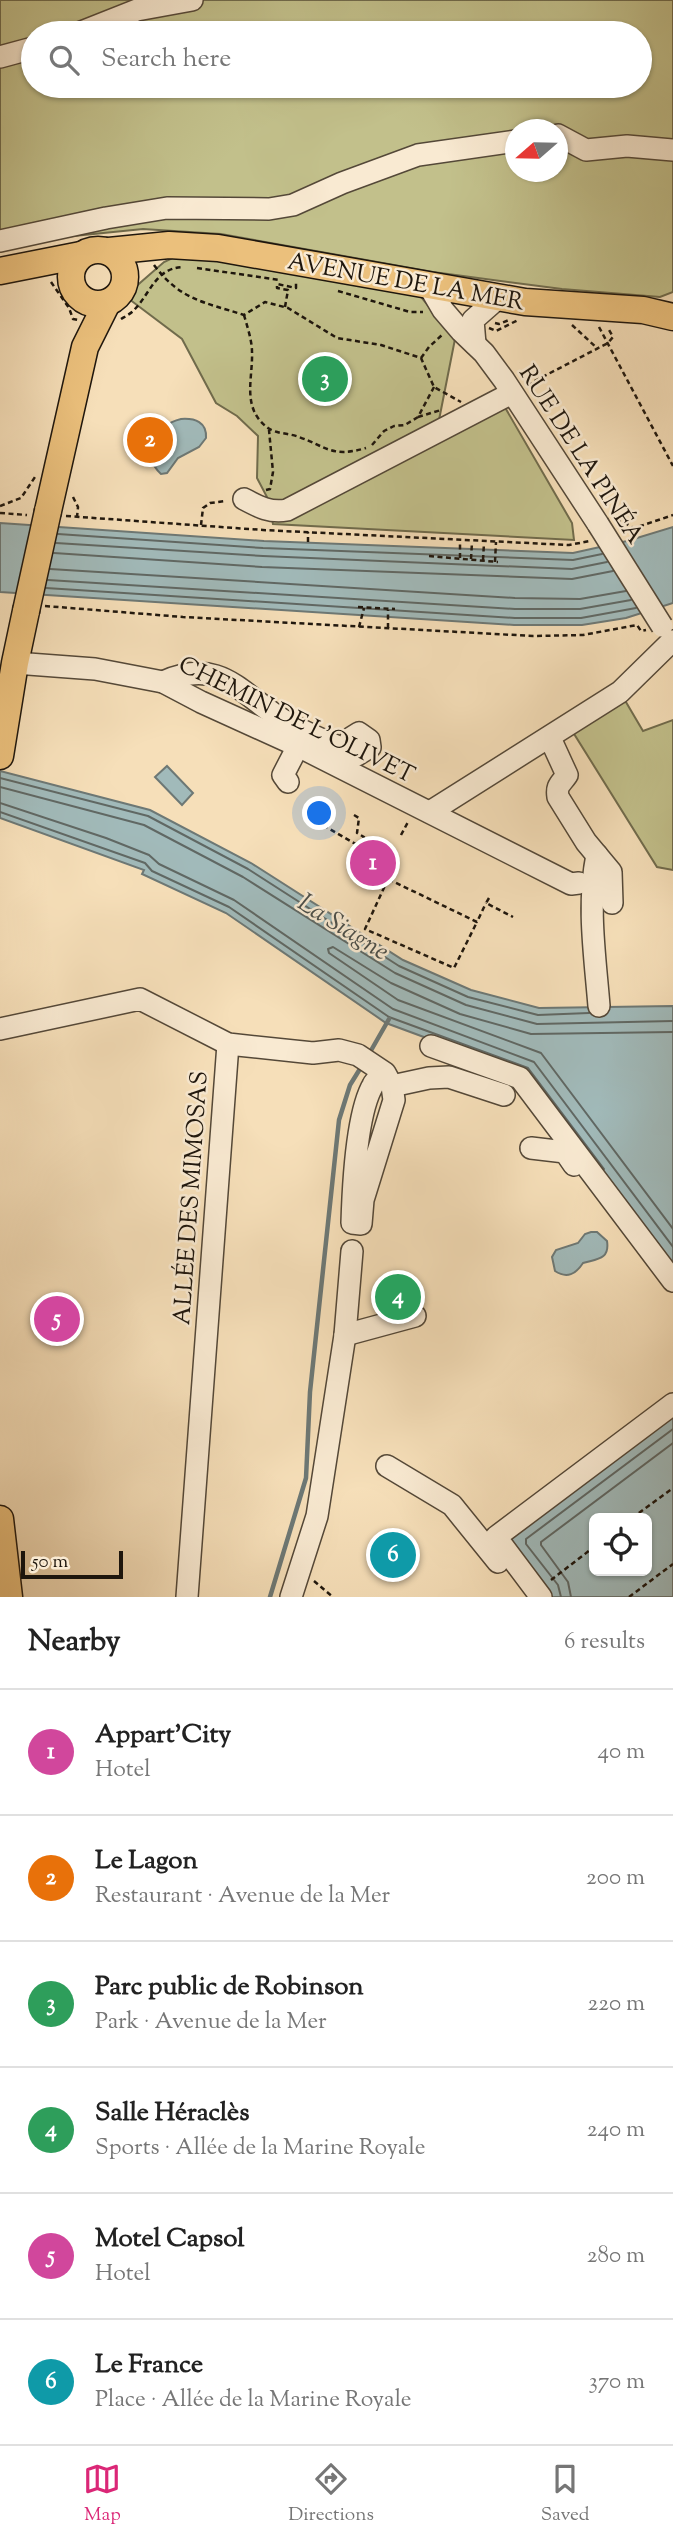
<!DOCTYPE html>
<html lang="en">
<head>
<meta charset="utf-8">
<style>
	body { margin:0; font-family:"Sorts Mill Goudy",serif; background:#f6f6f6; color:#222 }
	.controls { position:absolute; right:21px; bottom:21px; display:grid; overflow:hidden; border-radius:10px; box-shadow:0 2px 5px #0004 }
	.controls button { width:63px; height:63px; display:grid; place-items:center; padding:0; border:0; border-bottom:2px solid #e0e0e0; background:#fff; color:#222; font:35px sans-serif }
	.compass { position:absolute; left:505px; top:119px; width:63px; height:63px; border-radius:50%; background:#fff; box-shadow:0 2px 5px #0004; rotate:250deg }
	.scale { position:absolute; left:21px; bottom:18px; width:102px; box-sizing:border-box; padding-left:7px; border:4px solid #1e160d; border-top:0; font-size:19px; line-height:24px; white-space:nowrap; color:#1e160d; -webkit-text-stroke:5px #f9ead2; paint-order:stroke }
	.you { position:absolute; left:320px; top:814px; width:24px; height:24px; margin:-18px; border:5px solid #fff; border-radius:50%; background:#1a73e8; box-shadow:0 0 0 10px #1a73e833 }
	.badge { display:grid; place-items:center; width:46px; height:46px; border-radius:50%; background:#db2777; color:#fff; font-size:23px; font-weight:700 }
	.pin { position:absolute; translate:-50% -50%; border:4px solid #fff; box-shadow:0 2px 7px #0006 }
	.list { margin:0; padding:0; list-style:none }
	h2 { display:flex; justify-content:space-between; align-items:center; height:91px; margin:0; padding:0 28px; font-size:30px }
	h2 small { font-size:23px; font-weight:400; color:#767676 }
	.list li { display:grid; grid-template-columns:46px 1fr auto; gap:21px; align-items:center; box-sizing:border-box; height:126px; padding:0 28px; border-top:2px solid #e0e0e0 }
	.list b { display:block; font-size:26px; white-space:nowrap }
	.list p { margin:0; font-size:23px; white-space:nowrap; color:#767676 }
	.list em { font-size:23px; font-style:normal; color:#767676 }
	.icon { flex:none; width:38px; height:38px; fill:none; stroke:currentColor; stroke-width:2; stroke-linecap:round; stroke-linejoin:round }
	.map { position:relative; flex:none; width:673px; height:1597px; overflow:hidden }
	.search { position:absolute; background:#fff; box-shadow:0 2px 5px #0004; left:21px; right:21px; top:21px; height:77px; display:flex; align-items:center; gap:18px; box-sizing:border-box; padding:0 24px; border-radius:38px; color:#767676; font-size:26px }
	.sheet { height:847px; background:#fff }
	nav { display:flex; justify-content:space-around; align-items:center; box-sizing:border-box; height:98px; border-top:2px solid #e0e0e0; background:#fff; font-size:19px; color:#767676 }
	nav a { display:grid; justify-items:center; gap:4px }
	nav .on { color:#db2777 }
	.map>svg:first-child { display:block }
</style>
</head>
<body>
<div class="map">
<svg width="673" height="1597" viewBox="0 0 673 1597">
	<rect width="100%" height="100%" fill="#f6dfb9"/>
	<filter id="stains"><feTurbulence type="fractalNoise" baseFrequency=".00286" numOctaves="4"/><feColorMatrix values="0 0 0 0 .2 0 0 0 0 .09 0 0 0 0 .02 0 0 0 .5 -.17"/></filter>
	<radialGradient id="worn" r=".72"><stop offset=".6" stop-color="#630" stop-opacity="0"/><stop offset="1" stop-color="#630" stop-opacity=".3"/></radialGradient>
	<g fill="#c2c08b" stroke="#706b4c" stroke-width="2" fill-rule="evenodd">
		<path d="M0,0h673v292l-13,5 -98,-8 -129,-17 -212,-38 -78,-5 -129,13 -14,5zM33,33h607v53h-607zM516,130h42v42h-42z"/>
		<polygon points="181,254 418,293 455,339 439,420 503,404 572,523 574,540 273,524 267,497 257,478 258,436 237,416 216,403 182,339 125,296 164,262"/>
		<polygon points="623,697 643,731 673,720 673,870 657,867 571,729"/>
	</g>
	<g fill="#a1baba" stroke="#6d7875" stroke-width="2" fill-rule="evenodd">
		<path d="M181,419c14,-1 26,3 25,19l-7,9 -21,11 -11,15 -6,1c-22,-20 -6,-49 20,-55z"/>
		<polygon points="0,523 264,541 573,553 627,541 673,527 673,603 626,618 582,625 514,625 0,592"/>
		<polygon points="167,766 193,793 182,805 155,777"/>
		<polygon points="0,771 150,810 251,863 403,960 471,990 539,1008 673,1006 673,1273 524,1074 386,1023 226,913 142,874 144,870 0,818"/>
		<path d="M591,1232h6l10,9c3,19 -11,18 -24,22 -7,11 -16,16 -28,8l-3,-14 4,-7 22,-7 7,-9z"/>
		<path d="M673,1410v187h-126l-45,-59zM594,1518h53v53h-53z"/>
	</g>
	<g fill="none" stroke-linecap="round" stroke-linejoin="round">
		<g stroke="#606864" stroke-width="2">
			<polyline points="58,534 263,548 573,560 602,554"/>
			<polyline points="56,543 263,556 572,569 607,562"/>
			<polyline points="54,553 262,567 572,579 613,571"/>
			<polyline points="50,569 515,598 580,599 626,591"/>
			<polyline points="48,580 515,609 580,609 631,600"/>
			<polyline points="46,588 515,618 581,618 636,608"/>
			<polyline points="0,778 148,816 248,869 399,966 468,997 538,1015 589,1013"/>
			<polyline points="0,787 144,825 243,877 395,973 466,1005 537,1024 673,1021"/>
			<polyline points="0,803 106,838 149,855 159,864 234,900 393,1009 534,1062 673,1247"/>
			<polyline points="0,812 145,863 152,871 229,907 389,1017 528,1068 604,1169"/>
			<polyline points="673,1032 531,1034 460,1014 391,983 333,947 328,949 329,953 398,1000 541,1053 673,1229"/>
			<polyline points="561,1597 558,1585 526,1544 526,1539 673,1429"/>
			<polyline points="571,1597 568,1582 541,1545 541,1542 673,1443"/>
		</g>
		<g stroke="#6d7875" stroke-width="4.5">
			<polyline points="369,1054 389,1019"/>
			<polyline points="270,1597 306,1478 310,1392 339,1120 350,1085 363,1064"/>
		</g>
		<g stroke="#544838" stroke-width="24">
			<g id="minor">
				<polyline points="79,33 137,10 192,0"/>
				<polyline points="0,57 33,48"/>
				<polyline points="558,135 586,150 627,146 673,150"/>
				<polyline points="0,241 106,218 167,208 269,209 293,205 342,183 418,155 516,141"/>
				<polyline points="429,286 443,310 461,331 484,353 504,380 598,524"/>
				<polyline points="475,344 473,320 498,298"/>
				<path d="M244,499c15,8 26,14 43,11l225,-117"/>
				<polyline points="15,663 95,669 163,682 201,702 298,746 571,884 579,883"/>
				<path d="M163,682c60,-27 79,15 125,41 21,12 46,22 69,32l13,-8 -1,-7 -10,-7 -8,5 -4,13"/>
				<path d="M550,738l17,37c-6,9 -11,10 -9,22l28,45 25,30 1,31"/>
				<polyline points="288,782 283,775 298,746"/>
				<polyline points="430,812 620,692 672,641"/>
				<path d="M597,855c-10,49 -2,101 2,151"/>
				<path d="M0,1029l140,-30 88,45 85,9 26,-3 19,5 27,18 7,13 2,14 -31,100 -2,24 -9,-1c1,-34 4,-109 21,-138 2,-5 7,-8 12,-12"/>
				<polyline points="431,1046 520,1078 673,1281"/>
				<polyline points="392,1086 429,1078 449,1077 504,1095"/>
				<polyline points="531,1148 565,1152 574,1165"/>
				<polyline points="345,1335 415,1316"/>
				<polyline points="387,1466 452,1505 498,1562"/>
				<polyline points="187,1597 228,1044"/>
				<polyline points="291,1597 317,1516 345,1335 352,1251"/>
				<polyline points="541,1597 496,1537 673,1404"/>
			</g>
		</g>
		<g stroke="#1e160d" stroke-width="29">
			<g id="major">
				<circle cx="98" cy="277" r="27"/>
				<polyline points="109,251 169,245 218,248 525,302 643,310 673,317"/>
				<polyline points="0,271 81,255"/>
				<polyline points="48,511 85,347 107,303"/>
				<polyline points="0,756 15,663 26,611"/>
				<polyline points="0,1519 9,1597"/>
			</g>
		</g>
		<g stroke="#1e160d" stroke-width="2.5" stroke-dasharray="5 3.5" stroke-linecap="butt">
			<path d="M154,265c26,35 50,37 90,50l21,-13 23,6 49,30 44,7 40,13 13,29 27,15"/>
			<polyline points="197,268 280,280"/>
			<polyline points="51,282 69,308 73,319 78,320"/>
			<polyline points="338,291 410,312 423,312"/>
			<polyline points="285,307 288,290 277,288 277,284 296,288 296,282"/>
			<path d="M244,315c3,11 8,25 8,37 1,27 -11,56 16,76 8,6 21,5 31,9 28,10 33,21 67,11"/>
			<path d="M121,319c5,-3 11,-6 14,-10 16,-17 21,-41 48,-42"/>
			<polyline points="495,323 499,324 509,320"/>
			<polyline points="572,325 598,349"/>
			<polyline points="599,327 673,466"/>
			<polyline points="489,328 496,331 518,320"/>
			<polyline points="421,358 429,347 442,335"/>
			<polyline points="527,385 608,343 613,337 608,328"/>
			<polyline points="418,417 441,410"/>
			<polyline points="372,445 384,431 394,426 405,425 418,417 434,387"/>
			<polyline points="266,490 270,489 273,472 269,430"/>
			<polyline points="73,497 78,507 77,517"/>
			<polyline points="0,506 21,498 35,477"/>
			<polyline points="0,513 27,515"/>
			<polyline points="66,516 263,530 569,545 590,541"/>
			<polyline points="616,521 622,521 635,529"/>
			<polyline points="201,525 203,508 210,503 226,501"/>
			<polyline points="623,532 673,515"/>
			<polyline points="308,542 308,532"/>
			<polyline points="429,556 498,562"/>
			<polyline points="460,558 460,541"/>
			<polyline points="471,559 472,542"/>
			<polyline points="483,560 484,543"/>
			<polyline points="495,562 496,542"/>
			<polyline points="45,606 183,617 533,636 583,635 637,625 641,631 646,630"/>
			<polyline points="358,607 395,609"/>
			<polyline points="359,627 364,608"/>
			<polyline points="388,628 388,610"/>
			<polyline points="354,815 359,818 357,833 364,837 359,846"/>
			<polyline points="316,821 371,853 369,858 383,865"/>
			<polyline points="401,835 408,822"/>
			<polyline points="385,862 381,869 391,874 388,879 477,922 486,903"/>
			<polyline points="388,879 365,929 454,968 477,922"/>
			<polyline points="489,898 486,903 513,917"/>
			<polyline points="632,1518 673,1488"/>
			<polyline points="551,1580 594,1547"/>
			<polyline points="314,1581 333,1597"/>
			<polyline points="629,1597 673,1564"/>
		</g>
		<use href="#minor" stroke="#f9ead2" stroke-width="21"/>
		<use href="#major" stroke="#ebc07c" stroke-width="26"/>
		<g stroke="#544838" stroke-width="24" stroke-linecap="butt">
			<polyline id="minor-bridge" points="598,524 662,626"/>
		</g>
		<g stroke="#1e160d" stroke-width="29" stroke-linecap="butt">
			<polyline id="major-bridge" points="26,611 48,511"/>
		</g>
		<use href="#minor-bridge" stroke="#f9ead2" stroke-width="21"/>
		<use href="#major-bridge" stroke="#ebc07c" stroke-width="26"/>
	</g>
	<g text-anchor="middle" stroke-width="5" stroke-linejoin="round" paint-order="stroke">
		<g font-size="24" fill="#1e160d" stroke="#f9ead2">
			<text transform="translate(406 281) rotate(10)" y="8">AVENUE DE LA MER</text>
			<text transform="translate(582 454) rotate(57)" y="8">RUE DE LA PINÉA</text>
			<text transform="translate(297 719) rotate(26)" y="8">CHEMIN DE L'OLIVET</text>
			<text transform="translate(190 1198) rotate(-86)" y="8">ALLÉE DES MIMOSAS</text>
		</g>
		<g font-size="26" font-style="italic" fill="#4c4f4a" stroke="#f9ead2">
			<text transform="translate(344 926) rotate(32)" y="9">La Siagne</text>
		</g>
	</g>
	<rect width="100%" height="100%" filter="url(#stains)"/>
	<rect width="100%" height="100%" fill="url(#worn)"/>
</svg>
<div class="controls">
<button><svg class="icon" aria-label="locate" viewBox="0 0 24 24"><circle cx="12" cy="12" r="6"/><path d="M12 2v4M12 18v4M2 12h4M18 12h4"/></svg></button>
</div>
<svg class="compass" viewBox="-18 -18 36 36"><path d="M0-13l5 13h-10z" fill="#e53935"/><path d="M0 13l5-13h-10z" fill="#767676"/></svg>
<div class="scale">50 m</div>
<div class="you"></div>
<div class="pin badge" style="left:373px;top:863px;background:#d1479c">1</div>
<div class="pin badge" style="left:150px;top:440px;background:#e8710a">2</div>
<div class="pin badge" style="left:325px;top:379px;background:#2e9e5b">3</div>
<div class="pin badge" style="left:398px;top:1297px;background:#2e9e5b">4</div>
<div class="pin badge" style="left:57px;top:1319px;background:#d1479c">5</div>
<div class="pin badge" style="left:393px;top:1555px;background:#0f9aa8">6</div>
<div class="search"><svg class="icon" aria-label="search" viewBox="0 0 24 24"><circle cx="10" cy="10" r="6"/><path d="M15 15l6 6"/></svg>Search here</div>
</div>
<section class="sheet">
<h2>Nearby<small>6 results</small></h2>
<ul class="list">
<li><span class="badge" style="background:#d1479c">1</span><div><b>Appart'City</b><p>Hotel</p></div><em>40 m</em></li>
<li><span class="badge" style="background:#e8710a">2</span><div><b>Le Lagon</b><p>Restaurant · Avenue de la Mer</p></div><em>200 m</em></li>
<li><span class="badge" style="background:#2e9e5b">3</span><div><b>Parc public de Robinson</b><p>Park · Avenue de la Mer</p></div><em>220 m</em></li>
<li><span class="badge" style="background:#2e9e5b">4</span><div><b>Salle Héraclès</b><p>Sports · Allée de la Marine Royale</p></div><em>240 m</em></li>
<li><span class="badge" style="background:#d1479c">5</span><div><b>Motel Capsol</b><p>Hotel</p></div><em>280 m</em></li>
<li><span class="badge" style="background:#0f9aa8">6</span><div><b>Le France</b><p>Place · Allée de la Marine Royale</p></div><em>370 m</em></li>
</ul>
</section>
<nav>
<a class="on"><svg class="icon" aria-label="map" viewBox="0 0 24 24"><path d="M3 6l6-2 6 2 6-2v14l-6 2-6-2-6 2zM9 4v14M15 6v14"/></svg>Map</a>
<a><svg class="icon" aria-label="directions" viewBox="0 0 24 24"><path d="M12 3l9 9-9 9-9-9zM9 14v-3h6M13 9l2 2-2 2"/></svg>Directions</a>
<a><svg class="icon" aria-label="saved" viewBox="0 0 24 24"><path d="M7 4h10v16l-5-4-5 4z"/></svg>Saved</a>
</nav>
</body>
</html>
